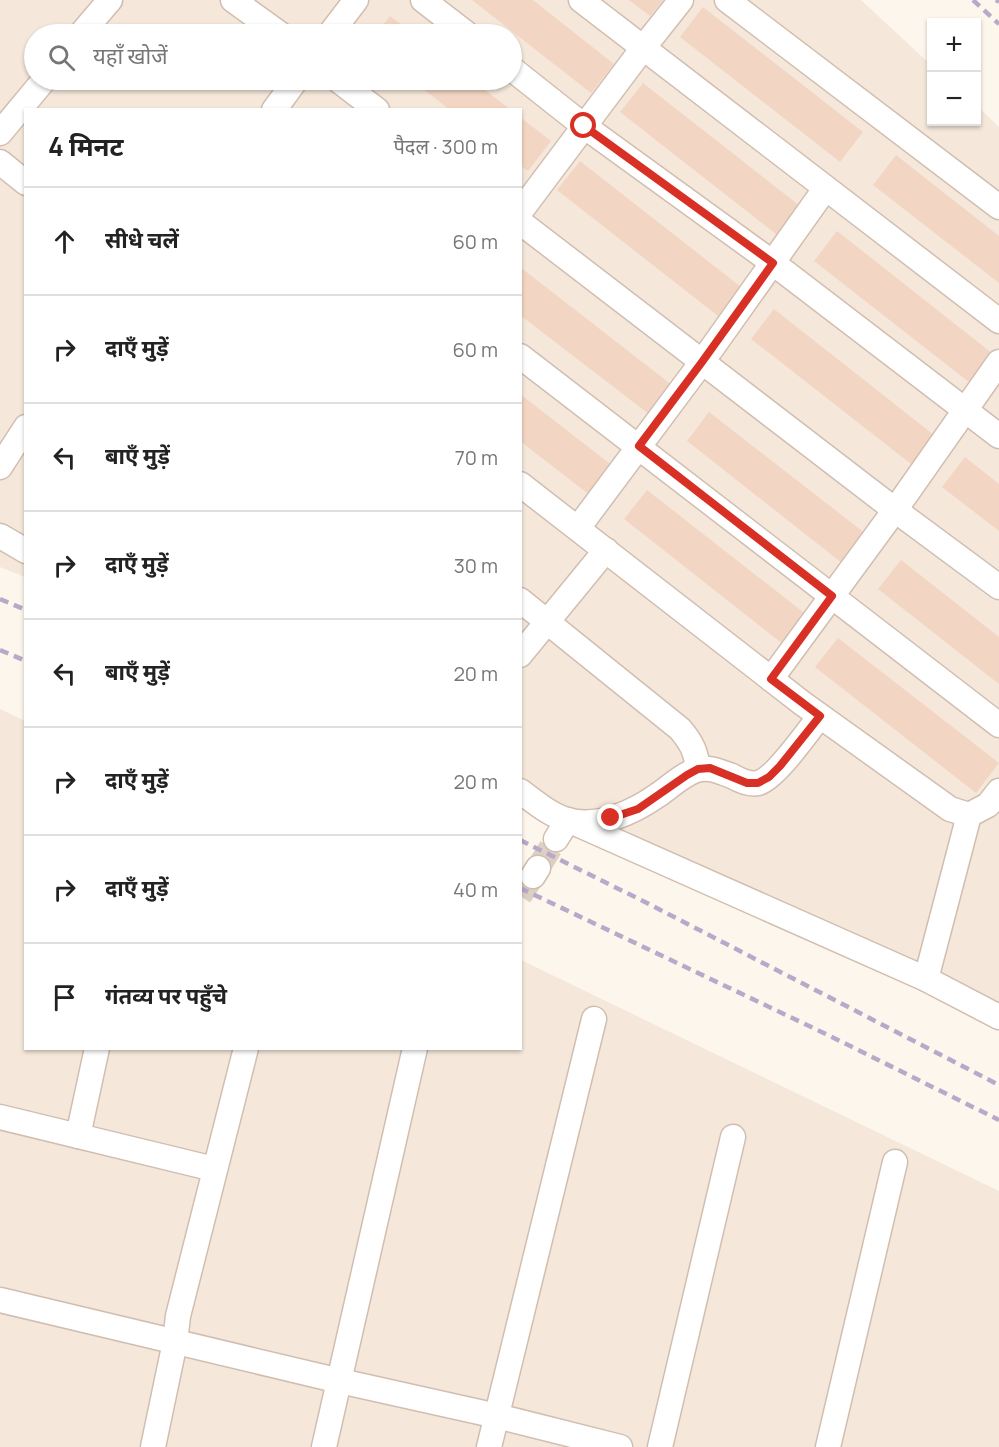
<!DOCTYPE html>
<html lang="hi">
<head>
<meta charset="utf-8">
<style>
	body { margin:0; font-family:Manrope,"Noto Sans Devanagari",sans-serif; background:#f2f2f2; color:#222 }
	.controls { position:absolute; right:18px; top:18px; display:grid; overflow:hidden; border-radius:0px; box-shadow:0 2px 4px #0004 }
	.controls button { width:54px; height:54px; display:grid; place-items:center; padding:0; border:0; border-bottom:2px solid #e0e0e0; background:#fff; color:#222; font:30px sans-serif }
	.stop { position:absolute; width:18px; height:18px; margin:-14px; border:4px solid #d93025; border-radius:50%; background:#fff }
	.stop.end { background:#d93025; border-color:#fff; box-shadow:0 2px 6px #0008 }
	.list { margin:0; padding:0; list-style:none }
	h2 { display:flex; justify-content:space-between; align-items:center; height:78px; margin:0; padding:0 24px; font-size:26px }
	h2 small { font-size:20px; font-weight:400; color:#767676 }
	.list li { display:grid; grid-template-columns:39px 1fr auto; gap:18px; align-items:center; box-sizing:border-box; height:108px; padding:0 24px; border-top:2px solid #e0e0e0 }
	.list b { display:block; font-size:22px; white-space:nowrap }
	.list em { font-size:20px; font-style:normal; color:#767676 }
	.icon { flex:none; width:33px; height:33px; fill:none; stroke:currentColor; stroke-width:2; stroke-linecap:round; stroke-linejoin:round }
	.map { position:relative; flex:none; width:999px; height:1447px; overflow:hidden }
	.search { position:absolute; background:#fff; box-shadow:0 2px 4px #0004; left:24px; top:24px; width:498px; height:66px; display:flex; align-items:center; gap:15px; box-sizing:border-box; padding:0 21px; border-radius:33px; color:#767676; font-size:22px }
	.panel { position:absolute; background:#fff; box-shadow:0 2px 4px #0004; left:24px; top:108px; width:498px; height:942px; border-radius:0px }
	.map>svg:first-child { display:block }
</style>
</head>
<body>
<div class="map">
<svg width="999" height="1447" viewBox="0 0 999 1447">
	<rect width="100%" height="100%" fill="#fdf6ec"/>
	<g fill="#f5e8da" fill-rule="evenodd">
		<path d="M0,0h861l70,65 1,57h44l1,-16 22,21v884l-478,-220 -1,-681h-494l-1,467 -25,-10zM34,34h478v46h-478z"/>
		<polygon points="0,709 25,721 26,1048 520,1048 521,960 999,1191 999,1447 0,1447"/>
	</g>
	<g fill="#f3d5c3">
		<polygon points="472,0 533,0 614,64 591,93"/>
		<polygon points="629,0 663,0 650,16"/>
		<polygon points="703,7 863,132 840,162 680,37"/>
		<polygon points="390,16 414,34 376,34"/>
		<polygon points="412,80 472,80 511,110 450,110"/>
		<polygon points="643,83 804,209 781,238 620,112"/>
		<polygon points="520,117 551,141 528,171 520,165"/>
		<polygon points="896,155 999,236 999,283 873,185"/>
		<polygon points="580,161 741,287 718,316 557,190"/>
		<polygon points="837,231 997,357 974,386 814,261"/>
		<polygon points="520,267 677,389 654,418 520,315"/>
		<polygon points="774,309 934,435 911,464 751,339"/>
		<polygon points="520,394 614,467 591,496 520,441"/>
		<polygon points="709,412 870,537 847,567 687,441"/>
		<polygon points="965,457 999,484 999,531 942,487"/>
		<polygon points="647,490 807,615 784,645 624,519"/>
		<polygon points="901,560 999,637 999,684 878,589"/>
		<polygon points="838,638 999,763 976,793 815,667"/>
	</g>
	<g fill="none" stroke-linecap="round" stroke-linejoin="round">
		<g stroke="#dcd0c4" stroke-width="24" stroke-dasharray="24 12" stroke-linecap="butt">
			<polyline points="538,868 556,839"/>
			<polyline points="520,896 533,876"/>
		</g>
		<g stroke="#d1beb0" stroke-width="27">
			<g id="minor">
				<polyline points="233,0 280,34"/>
				<polyline points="423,0 467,34"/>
				<polyline points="581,0 999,321"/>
				<polyline points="727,0 999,207"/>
				<polyline points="81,34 110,0"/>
				<polyline points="330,34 356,0"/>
				<polyline points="512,69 584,126 773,263 999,436"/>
				<polyline points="338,80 377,110"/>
				<polyline points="274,110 296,80"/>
				<polyline points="0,133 44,80"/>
				<polyline points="0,162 26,183"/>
				<polyline points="520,212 643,48 681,0"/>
				<polyline points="520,222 895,510 999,587"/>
				<polyline points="520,356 999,725"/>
				<polyline points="0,467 26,427"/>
				<polyline points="520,484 802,703 950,809 969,815 988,805 999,791"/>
				<polyline points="578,528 702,362 825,189"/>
				<polyline points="0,536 26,551"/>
				<path d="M520,600l160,129c11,13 16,22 18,40"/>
				<polyline points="520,655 606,550"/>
				<polyline points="771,679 895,510 999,362"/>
				<path d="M520,791c15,11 30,24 47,29 31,9 67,-8 91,-25 12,-8 24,-20 38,-25 13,-4 24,2 36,6 7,4 17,9 26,7 17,-4 50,-52 62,-67"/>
				<polyline points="556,839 568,820 926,979 999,1017"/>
				<polyline points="533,876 538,868"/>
				<polyline points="926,979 969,815"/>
				<polyline points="0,1117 214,1169"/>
				<polyline points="78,1136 97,1048"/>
				<polyline points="0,1300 340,1381 497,1416 620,1447"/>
				<polyline points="153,1447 175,1342 178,1316 246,1048"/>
				<polyline points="324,1447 415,1048"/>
				<polyline points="489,1447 594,1019"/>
				<polyline points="660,1447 733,1137"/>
				<polyline points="828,1447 895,1162"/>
			</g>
		</g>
		<use href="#minor" stroke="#fff" stroke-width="24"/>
		<g stroke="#b9a8c9" stroke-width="4.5" stroke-dasharray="9 6" stroke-linecap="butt">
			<polyline points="973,0 999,24"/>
			<polyline points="996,0 999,2"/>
			<polyline points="0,599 26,610"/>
			<polyline points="0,650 26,661"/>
			<polyline points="520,840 647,903 999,1085"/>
			<polyline points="520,888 830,1036 999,1120"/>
		</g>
	</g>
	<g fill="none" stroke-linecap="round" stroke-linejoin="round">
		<polyline stroke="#d93025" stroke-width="8" points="584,126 773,263 702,362 639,446 832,596 771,679 820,716 780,766 769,777 758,783 747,783 710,768 698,769 687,775 638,809 611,818"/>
	</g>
</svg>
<div class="controls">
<button>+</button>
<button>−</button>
</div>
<div class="stop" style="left:584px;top:126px"></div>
<div class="stop end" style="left:611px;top:818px"></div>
<div class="search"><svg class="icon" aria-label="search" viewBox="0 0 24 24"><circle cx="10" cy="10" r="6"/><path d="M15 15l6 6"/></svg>यहाँ खोजें</div>
<section class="panel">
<h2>4 मिनट<small>पैदल · 300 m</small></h2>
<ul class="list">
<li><svg class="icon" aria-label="ahead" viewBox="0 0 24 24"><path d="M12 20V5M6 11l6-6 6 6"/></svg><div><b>सीधे चलें</b></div><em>60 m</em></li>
<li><svg class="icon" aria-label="right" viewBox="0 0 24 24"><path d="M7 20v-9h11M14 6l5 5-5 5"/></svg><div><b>दाएँ मुड़ें</b></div><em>60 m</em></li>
<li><svg class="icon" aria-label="left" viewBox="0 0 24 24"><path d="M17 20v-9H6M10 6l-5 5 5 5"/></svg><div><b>बाएँ मुड़ें</b></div><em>70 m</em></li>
<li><svg class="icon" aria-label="right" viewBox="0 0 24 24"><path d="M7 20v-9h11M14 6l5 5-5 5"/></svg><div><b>दाएँ मुड़ें</b></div><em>30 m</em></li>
<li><svg class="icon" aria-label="left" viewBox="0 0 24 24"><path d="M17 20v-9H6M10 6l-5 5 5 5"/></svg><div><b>बाएँ मुड़ें</b></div><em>20 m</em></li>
<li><svg class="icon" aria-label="right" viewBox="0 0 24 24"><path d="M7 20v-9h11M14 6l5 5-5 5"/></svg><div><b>दाएँ मुड़ें</b></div><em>20 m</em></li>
<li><svg class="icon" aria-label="right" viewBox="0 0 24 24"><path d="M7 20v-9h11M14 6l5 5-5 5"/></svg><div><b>दाएँ मुड़ें</b></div><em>40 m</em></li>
<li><svg class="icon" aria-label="arrive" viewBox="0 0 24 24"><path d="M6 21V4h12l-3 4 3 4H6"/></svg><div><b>गंतव्य पर पहुँचे</b></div></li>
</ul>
</section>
</div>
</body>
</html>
